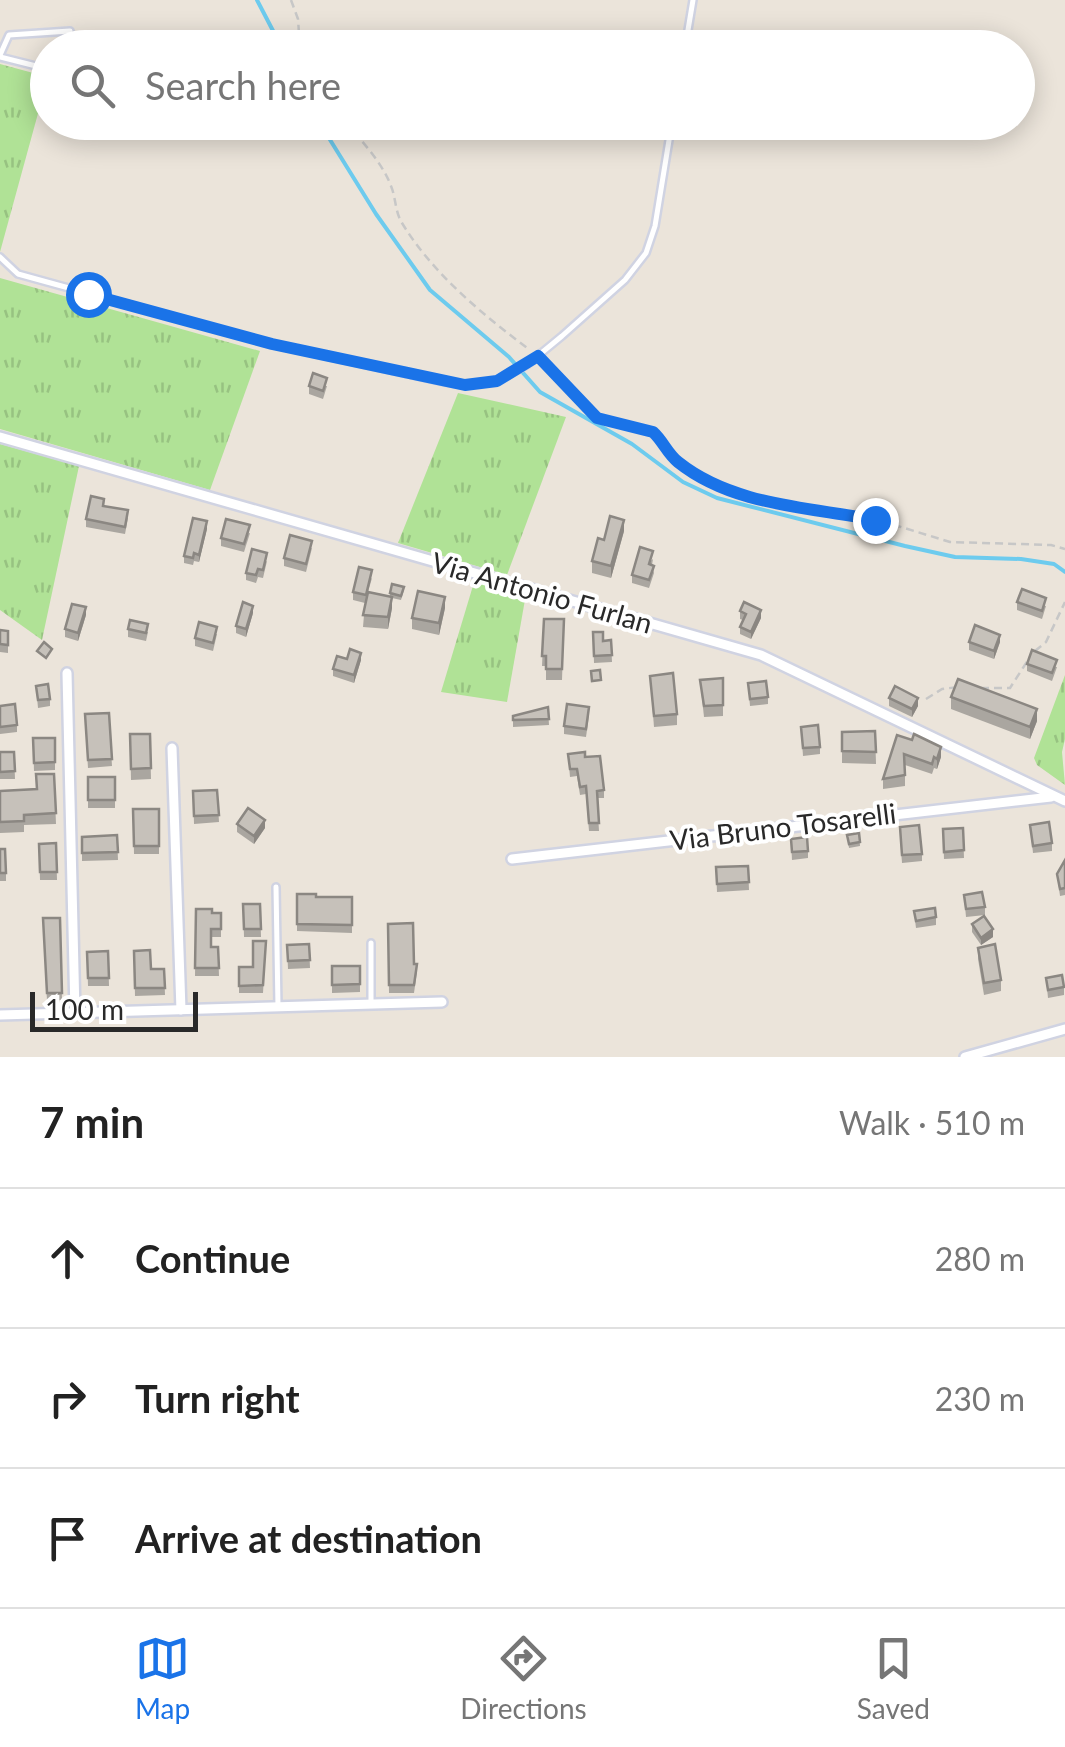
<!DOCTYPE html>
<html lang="en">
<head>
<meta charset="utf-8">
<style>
	body { margin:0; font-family:Lato,sans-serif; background:#f6f6f6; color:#222 }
	.scale { position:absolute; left:30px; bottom:25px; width:168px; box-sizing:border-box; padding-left:10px; border:5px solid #292929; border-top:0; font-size:28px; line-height:35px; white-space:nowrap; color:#292929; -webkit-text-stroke:8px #fff; paint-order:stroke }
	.stop { position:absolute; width:30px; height:30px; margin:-22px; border:8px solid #1a73e8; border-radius:50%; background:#fff }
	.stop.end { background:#1a73e8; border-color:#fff; box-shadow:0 2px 10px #0008 }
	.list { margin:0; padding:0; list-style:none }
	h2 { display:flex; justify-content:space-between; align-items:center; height:130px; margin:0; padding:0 40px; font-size:42px }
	h2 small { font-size:32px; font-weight:400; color:#767676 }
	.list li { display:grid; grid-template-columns:65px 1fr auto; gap:30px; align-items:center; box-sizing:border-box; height:140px; padding:0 40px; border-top:2px solid #e0e0e0 }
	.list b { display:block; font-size:38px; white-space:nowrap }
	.list em { font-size:32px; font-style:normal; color:#767676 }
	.icon { flex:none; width:55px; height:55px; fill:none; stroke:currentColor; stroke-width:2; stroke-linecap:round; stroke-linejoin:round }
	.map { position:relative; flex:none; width:1065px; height:1057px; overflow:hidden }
	.search { position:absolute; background:#fff; box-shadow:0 5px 25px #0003; left:30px; right:30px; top:30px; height:110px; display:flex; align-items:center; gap:25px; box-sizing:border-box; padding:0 35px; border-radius:55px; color:#767676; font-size:38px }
	.sheet { height:550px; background:#fff }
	nav { display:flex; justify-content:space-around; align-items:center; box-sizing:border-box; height:140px; border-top:2px solid #e0e0e0; background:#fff; font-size:28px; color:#767676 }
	nav a { display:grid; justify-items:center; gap:5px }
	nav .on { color:#1a73e8 }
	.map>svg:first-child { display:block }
</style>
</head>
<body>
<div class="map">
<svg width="1065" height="1057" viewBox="0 0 1065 1057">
	<defs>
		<pattern id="grass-tufts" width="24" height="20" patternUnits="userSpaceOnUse" patternTransform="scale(2.5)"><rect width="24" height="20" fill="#b0e296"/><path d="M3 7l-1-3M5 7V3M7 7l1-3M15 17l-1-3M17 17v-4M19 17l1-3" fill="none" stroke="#97c281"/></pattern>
	</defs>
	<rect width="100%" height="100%" fill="#ebe4da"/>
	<g fill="url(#grass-tufts)">
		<polygon points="0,64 48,77 0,252"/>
		<polygon points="0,278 260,351 210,490 0,429"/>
		<polygon points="458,393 566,417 507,575 398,543"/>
		<polygon points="0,444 79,466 42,640 0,610"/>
		<polygon points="475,579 526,594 507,702 441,692"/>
		<polygon points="1065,675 1065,739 1062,752 1065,785 1037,765 1034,758"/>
	</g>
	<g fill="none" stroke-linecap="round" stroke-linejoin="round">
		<g stroke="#6dcbee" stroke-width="4">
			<polyline points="257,0 282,48"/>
			<polyline points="319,122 376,214 430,290 509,357 540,392 632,444 683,482 717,498 905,546 955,557 1021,559 1054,564 1065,572"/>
		</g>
		<g stroke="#d0d3e2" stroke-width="10">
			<g id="lane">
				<polyline points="685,48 693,0"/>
				<polyline points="0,55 9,35 70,31"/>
				<polyline points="0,57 36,66"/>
				<polyline points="0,257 18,274 272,344 445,382 465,385 497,381 528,364 562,336 625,280 646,253 655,226 672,122"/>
				<polyline points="276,887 278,1007"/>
				<polyline points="371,943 371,1005"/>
			</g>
		</g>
		<g stroke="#d0d3e2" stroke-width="14">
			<g id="street">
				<polyline points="0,437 761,655 1065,801"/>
				<polyline points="67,673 75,1013"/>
				<polyline points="172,748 181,1010"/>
				<polyline points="512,859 1051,797"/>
				<polyline points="0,1015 442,1002"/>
				<polyline points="965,1057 1065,1029"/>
			</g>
		</g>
		<g stroke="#c7c7c7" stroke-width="2.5" stroke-dasharray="8 5" stroke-linecap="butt">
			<polyline points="291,0 298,19 300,48"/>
			<path d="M346,122c16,20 36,40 45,64 5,12 4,26 11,37 31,51 81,92 128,127"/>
			<polyline points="544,361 597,419 653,431 672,457 693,473 743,496 875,519 950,542 1051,545 1065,549"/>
			<polyline points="1035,651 1046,642 1065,602"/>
			<polyline points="981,688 1010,688 1030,657"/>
			<polyline points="926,699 942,689 958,687"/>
		</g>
		<use href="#lane" stroke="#fff" stroke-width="5"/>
		<use href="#street" stroke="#fff" stroke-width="9"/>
	</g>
	<g fill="#aaa6a0">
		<polygon points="309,386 327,386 323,399 309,394"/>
		<polygon points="128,518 125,534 86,527 86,519"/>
		<polygon points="207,529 199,562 194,561 193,565 184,563 184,556"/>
		<polygon points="624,531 611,578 592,573 592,561 604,540"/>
		<polygon points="250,533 244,552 221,546 221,538"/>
		<polygon points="312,548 306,572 284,566 284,558"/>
		<polygon points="653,559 652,565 654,573 649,588 632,583 632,575"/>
		<polygon points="267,561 263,578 258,577 256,583 246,580 246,573"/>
		<polygon points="372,578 368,592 390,597 390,593 404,590 401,600 392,598 392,608 388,629 363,627 365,603 353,600 353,592"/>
		<polygon points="1017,602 1046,606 1042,619 1017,610"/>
		<polygon points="445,608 439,635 412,629 412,618"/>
		<polygon points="740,611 761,618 751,639 740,634 740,627 743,620 740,619"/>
		<polygon points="253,613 246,637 236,633 236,626"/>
		<polygon points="86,615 78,641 65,637 65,629"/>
		<polygon points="544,619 564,619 562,680 546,680 546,666 542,666"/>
		<polygon points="128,629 148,632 146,641 128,637"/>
		<polygon points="0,630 8,631 8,653 0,652"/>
		<polygon points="593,632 603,641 611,640 612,662 594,663"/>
		<polygon points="217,634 213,651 195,646 195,638"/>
		<polygon points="969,642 1000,642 994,659 969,650"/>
		<polygon points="347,659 361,660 354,683 333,676 333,669"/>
		<polygon points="1027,664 1057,667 1052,681 1027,671"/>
		<polygon points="650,676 677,714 677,725 654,727"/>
		<polygon points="723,678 723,716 704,717 700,680"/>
		<polygon points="748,683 768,697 768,704 750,706"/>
		<polygon points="36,686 50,699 50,706 38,708"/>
		<polygon points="951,697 1037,721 1030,739 951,709"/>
		<polygon points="889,698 918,706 912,717 889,706"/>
		<polygon points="0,706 17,725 17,732 0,734"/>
		<polygon points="548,707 549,725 513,727 513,716"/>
		<polygon points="109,713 112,766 88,768 85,714"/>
		<polygon points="589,715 586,737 564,734 564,726"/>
		<polygon points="801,727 820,747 820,754 803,756"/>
		<polygon points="875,731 876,764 842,763 842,732"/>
		<polygon points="130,734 150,734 151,779 131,780"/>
		<polygon points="33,738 55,738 55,770 34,771"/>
		<polygon points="912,740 941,757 937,769 934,768 932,774 905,765 905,786 883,789 883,779"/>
		<polygon points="0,752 14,752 15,779 0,779"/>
		<polygon points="568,754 585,757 604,790 604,798 597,798 599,831 589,831 586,794 580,795 577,776 570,777"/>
		<polygon points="54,774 56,824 24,825 24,832 0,833 0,791 37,789"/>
		<rect x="88" y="777" width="27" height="31"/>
		<polygon points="217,790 219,822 194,824 193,791"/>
		<polygon points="133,809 159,809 159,854 134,854"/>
		<polygon points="237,824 265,828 254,844 237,832"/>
		<polygon points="1030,825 1052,843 1052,851 1033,853"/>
		<polygon points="963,828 964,858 944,859 943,829"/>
		<polygon points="859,833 860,846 849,848 847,835"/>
		<polygon points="117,835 118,860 82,861 82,837"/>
		<polygon points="900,835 922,854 922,861 902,863"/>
		<polygon points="791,839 808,851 808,858 792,860"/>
		<polygon points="56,843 57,880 40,880 39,844"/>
		<polygon points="0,849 6,873 6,881 0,881"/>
		<polygon points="1065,860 1065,895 1060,896 1057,874"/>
		<polygon points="748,866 749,890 717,892 716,867"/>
		<polygon points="297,894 316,897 352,897 352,933 297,931"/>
		<polygon points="964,895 985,907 985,915 966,917"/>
		<polygon points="243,904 260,904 261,937 244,937"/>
		<polygon points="196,909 212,913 221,913 221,937 211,937 211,947 218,947 219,976 195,976"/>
		<polygon points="914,911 936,917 936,925 916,928"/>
		<polygon points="43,918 60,918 62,1000 47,1001"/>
		<polygon points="388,924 417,971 414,993 389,993"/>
		<polygon points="972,924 993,937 981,945 972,932"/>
		<polygon points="266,941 263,993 239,993 239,967 253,967"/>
		<polygon points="309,944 310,968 288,969 287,945"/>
		<polygon points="978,948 1001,980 1001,991 984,995 978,959"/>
		<polygon points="108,951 109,986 88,986 87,952"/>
		<polygon points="134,951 151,969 164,969 165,995 135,996"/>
		<polygon points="332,966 360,966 360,992 332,993"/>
		<polygon points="1046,978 1064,987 1064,995 1048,998"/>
	</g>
	<g fill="#8b8782">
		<polygon points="624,520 624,531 611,578 611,566"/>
		<polygon points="207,521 207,529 199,562 199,555"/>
		<polygon points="392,597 392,608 388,629 388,617"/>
		<polygon points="445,597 445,608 439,635 439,623"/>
		<polygon points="253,606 253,613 246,637 246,629"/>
		<polygon points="86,607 86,615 78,641 78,633"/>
		<polygon points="761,610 761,618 751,639 751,632"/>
		<polygon points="1000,635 1000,642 994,659 994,651"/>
		<polygon points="361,653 361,660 354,683 354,675"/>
		<polygon points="918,698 918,706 912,717 912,709"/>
		<polygon points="1037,709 1037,721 1030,739 1030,727"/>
		<polygon points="941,747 941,757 937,769 937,759"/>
		<polygon points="265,820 265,828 254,844 254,836"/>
		<polygon points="993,929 993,937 981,945 981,938"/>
	</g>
	<g fill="#c6c1ba" stroke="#8b8782" stroke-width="2.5">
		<polygon points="313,373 327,378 323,391 309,386"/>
		<polygon points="91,496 104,499 103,506 128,510 125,527 86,519"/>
		<polygon points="610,516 624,520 611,566 592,561 598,538 604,540"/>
		<polygon points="193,518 207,521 199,555 194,553 193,558 184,556"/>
		<polygon points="226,519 250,525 244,544 221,538"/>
		<polygon points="290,535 312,541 306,564 284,558"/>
		<polygon points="640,547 653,551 649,564 654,566 649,580 632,575"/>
		<polygon points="252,549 267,553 263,570 258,569 256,575 246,573"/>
		<polygon points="359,567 372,570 366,595 353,592"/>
		<polygon points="392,584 404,587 401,596 390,593"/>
		<polygon points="1022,589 1046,598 1042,611 1017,602"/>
		<polygon points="418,591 445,597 439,623 412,618"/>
		<polygon points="368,592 392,597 388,617 363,615"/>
		<polygon points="243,602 253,606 246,629 236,626"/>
		<polygon points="744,602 761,610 751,632 740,627 746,614 740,611"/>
		<polygon points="72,604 86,607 78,633 65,629"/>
		<polygon points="544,619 564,619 562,669 546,669 546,656 542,656"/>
		<polygon points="130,620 148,624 146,633 128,629"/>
		<polygon points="199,622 217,627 213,643 195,638"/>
		<polygon points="975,625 1000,635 994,651 969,642"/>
		<polygon points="0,630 8,631 8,645 0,644"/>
		<polygon points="593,632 603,632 603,641 611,640 612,655 594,656"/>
		<polygon points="44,642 52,649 46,658 37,651"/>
		<polygon points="350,649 361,653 354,675 333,669 337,656 347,659"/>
		<polygon points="1032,650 1057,660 1052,673 1027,664"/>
		<polygon points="600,670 601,680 592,681 591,671"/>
		<polygon points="673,673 677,714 654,716 650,676"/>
		<polygon points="723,678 723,705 704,706 700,680"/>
		<polygon points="958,679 1037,709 1030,727 951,697"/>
		<polygon points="766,681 768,697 750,699 748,683"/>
		<polygon points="48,684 50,699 38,700 36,686"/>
		<polygon points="895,686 918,698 912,709 889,698"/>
		<polygon points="15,704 17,725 0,727 0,706"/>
		<polygon points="567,704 589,707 586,729 564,726"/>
		<polygon points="548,707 549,719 513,720 513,716"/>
		<polygon points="109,713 112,759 88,760 85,714"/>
		<polygon points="818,725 820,747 803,748 801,727"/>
		<polygon points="875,731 876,752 842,751 842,732"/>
		<polygon points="130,734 150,734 151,768 131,769"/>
		<polygon points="914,734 941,747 937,759 934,757 932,764 904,754 905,775 883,779 897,735 912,740"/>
		<polygon points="33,738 55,738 55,762 34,763"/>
		<polygon points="0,752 14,752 15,771 0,772"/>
		<polygon points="585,752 585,757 600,756 604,790 597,791 599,823 589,823 586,786 580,787 577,769 570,769 568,754"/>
		<polygon points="36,774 54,774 56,813 24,815 24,821 0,822 0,791 37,789"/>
		<rect x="88" y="777" width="27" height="23"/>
		<polygon points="217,790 219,815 194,816 193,791"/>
		<polygon points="248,808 265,820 254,836 237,824"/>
		<polygon points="133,809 159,809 159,846 134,846"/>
		<polygon points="1049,822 1052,843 1033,846 1030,825"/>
		<polygon points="919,825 922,854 902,855 900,827"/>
		<polygon points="963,828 964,850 944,852 943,829"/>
		<polygon points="859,833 860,842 849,844 847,835"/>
		<polygon points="117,835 118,852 82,853 82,837"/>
		<polygon points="807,837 808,851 792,852 791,839"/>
		<polygon points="56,843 57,872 40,872 39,844"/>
		<polygon points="0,849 5,849 6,873 0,873"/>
		<polygon points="1065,860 1065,888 1060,889 1057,874"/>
		<polygon points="748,866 749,882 717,884 716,867"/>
		<polygon points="982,892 985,907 966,909 964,895"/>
		<polygon points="297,894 316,894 316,897 352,897 352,925 297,924"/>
		<polygon points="243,904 260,904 261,929 244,929"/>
		<polygon points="935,908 936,917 916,921 914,911"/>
		<polygon points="196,909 212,909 212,913 221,913 221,929 211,929 211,947 218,947 219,968 195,968"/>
		<polygon points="984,916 993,929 981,938 972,924"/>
		<polygon points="43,918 60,918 62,993 47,993"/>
		<polygon points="413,923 414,964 417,964 414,985 389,985 388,924"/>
		<polygon points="253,941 266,941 263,985 239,986 239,967 253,967"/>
		<polygon points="309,944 310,960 288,961 287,945"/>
		<polygon points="995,944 1001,980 984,983 978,948"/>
		<polygon points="150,950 151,969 164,969 165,988 135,988 134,951"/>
		<polygon points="108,951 109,978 88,978 87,952"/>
		<polygon points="332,966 360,966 360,984 332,985"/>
		<polygon points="1062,975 1064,987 1048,990 1046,978"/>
	</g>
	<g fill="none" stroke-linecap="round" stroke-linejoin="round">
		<path stroke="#1a73e8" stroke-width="12" d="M88,294l184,50 193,41 32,-4 41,-25 59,62 56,14c10,9 14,21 25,30 55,44 131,45 197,58"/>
	</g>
	<g text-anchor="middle" stroke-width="8" stroke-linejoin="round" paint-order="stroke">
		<g font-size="28" fill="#292929" stroke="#fff">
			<text transform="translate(542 593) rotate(16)" y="10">Via Antonio Furlan</text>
			<text transform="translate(783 827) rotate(-7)" y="10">Via Bruno Tosarelli</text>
		</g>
	</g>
</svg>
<div class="scale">100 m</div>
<div class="stop" style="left:88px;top:294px"></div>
<div class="stop end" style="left:875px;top:520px"></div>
<div class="search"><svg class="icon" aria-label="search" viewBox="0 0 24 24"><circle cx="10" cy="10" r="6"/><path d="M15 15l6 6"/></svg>Search here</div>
</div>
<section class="sheet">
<h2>7 min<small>Walk · 510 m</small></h2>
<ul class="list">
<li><svg class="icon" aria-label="ahead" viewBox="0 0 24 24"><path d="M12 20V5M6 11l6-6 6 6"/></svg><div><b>Continue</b></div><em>280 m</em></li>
<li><svg class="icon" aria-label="right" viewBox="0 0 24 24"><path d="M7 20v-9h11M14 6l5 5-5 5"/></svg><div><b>Turn right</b></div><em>230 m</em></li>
<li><svg class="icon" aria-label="arrive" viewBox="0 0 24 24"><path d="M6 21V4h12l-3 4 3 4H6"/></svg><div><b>Arrive at destination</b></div></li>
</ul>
</section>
<nav>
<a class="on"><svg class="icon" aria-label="map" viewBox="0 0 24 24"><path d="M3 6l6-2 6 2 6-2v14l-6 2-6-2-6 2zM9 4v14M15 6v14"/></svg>Map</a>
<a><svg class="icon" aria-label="directions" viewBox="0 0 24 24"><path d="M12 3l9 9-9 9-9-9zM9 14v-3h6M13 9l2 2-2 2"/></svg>Directions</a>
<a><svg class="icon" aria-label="saved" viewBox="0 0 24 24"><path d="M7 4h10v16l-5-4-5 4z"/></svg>Saved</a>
</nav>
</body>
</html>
